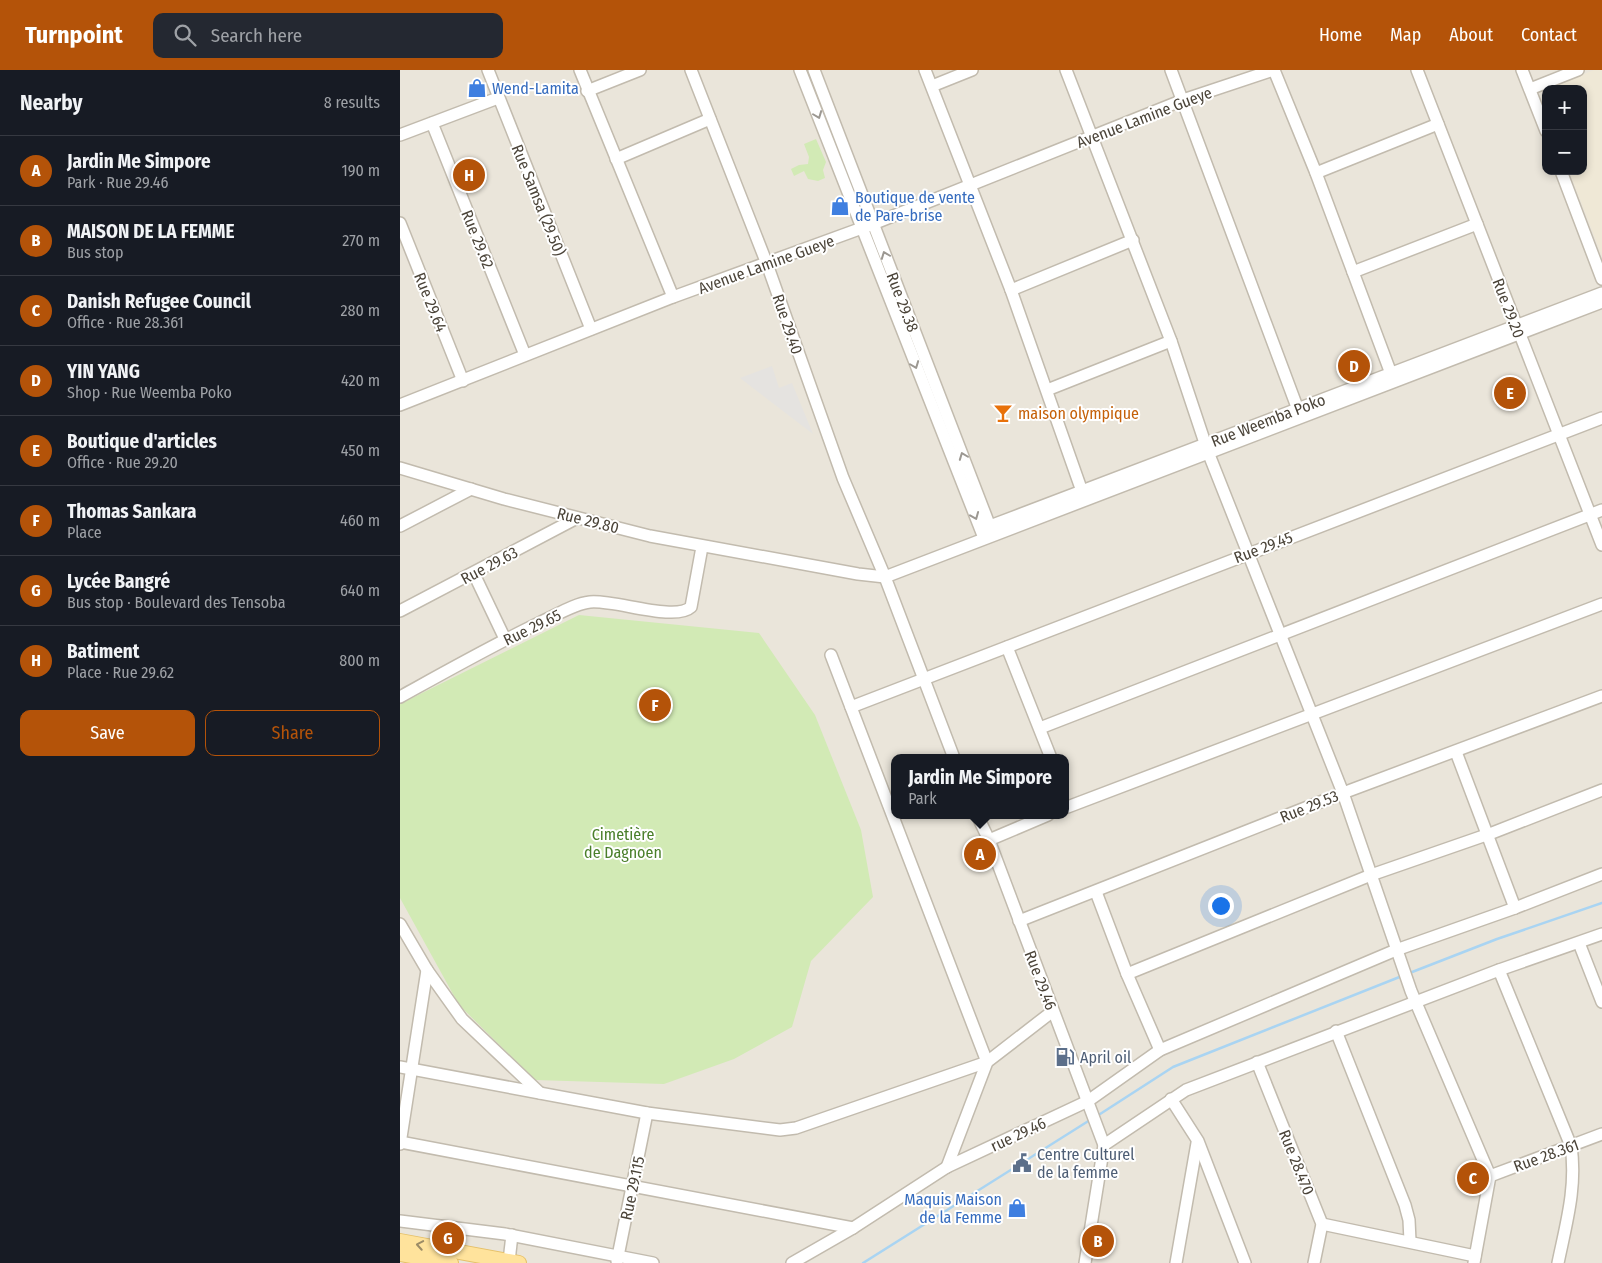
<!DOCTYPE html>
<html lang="en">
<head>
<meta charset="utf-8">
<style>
	body { margin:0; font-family:"Fira Sans Condensed",sans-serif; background:#242831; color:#f1f3f6 }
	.controls { position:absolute; right:15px; top:15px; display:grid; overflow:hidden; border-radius:10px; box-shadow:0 2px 8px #0003 }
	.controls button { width:45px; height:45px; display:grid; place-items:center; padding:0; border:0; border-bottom:1px solid #363941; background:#171b24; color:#f1f3f6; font:25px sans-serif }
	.you { position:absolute; left:820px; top:835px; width:18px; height:18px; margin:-12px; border:4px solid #fff; border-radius:50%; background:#1a73e8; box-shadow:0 0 0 8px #1a73e833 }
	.badge { display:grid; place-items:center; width:32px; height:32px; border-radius:50%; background:#b45309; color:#fff; font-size:16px; font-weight:700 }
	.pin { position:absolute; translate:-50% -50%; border:2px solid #fff; box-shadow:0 1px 5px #0006 }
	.popup { position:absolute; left:491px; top:684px; width:178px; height:65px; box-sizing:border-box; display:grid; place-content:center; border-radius:10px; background:#171b24; filter:drop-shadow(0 1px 4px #0005); font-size:16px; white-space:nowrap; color:#9ea1a6 }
	.popup b { font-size:19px; color:#f1f3f6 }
	.popup::after { content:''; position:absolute; left:50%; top:100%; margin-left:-10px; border:10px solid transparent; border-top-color:#171b24 }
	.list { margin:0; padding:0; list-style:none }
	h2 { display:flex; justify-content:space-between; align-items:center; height:65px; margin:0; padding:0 20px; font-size:21px }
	h2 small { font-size:16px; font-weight:400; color:#9ea1a6 }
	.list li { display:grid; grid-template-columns:32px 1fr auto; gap:15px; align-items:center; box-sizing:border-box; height:70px; padding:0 20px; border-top:1px solid #363941 }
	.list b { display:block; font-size:19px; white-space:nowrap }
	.list p { margin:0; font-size:16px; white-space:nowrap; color:#9ea1a6 }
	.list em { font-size:16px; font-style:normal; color:#9ea1a6 }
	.actions { display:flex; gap:10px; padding:15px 20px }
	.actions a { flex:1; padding:11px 0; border:1px solid #b45309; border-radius:10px; text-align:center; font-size:18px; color:#b45309 }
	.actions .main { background:#b45309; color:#fff }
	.icon { flex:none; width:28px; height:28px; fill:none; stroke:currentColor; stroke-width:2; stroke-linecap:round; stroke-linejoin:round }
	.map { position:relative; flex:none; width:1202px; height:1193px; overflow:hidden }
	header { display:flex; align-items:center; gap:30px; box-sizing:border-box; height:70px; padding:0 25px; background:#b45309; color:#fff }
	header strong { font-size:24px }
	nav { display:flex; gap:28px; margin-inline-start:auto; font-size:18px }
	.search { width:350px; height:45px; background:#242831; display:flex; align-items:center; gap:12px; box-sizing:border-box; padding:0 18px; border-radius:10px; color:#9ea1a6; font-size:19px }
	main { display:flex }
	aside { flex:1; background:#171b24 }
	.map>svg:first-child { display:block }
</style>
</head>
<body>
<header>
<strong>Turnpoint</strong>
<div class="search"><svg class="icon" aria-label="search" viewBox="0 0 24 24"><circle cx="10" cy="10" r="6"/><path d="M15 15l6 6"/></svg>Search here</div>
<nav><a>Home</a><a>Map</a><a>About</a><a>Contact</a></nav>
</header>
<main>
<aside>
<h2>Nearby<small>8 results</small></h2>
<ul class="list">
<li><span class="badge">A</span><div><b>Jardin Me Simpore</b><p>Park · Rue 29.46</p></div><em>190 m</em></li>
<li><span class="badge">B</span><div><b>MAISON DE LA FEMME</b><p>Bus stop</p></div><em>270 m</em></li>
<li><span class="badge">C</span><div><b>Danish Refugee Council</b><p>Office · Rue 28.361</p></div><em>280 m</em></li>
<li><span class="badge">D</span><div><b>YIN YANG</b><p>Shop · Rue Weemba Poko</p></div><em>420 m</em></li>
<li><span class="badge">E</span><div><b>Boutique d'articles</b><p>Office · Rue 29.20</p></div><em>450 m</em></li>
<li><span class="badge">F</span><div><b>Thomas Sankara</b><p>Place</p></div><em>460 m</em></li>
<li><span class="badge">G</span><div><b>Lycée Bangré</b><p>Bus stop · Boulevard des Tensoba</p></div><em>640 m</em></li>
<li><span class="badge">H</span><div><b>Batiment</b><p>Place · Rue 29.62</p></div><em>800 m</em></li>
</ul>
<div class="actions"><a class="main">Save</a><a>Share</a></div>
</aside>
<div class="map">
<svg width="1202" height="1193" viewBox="0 0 1202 1193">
	<rect width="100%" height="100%" fill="#f6f3ec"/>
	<path fill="#eae5da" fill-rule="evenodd" d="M0,0h1202v1193h-1202zM1146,19h37v82h-37zM495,688h170v57h-170z"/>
	<polygon fill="#efe8d6" points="1194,0 1202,0 1202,186 1169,101 1183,101 1183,19 1147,19"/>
	<g fill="#d2eab5">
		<polygon points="416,69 426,92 423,100 425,108 418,111 408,109 404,101 394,106 391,99 399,95 408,94 409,87 404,74"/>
		<polygon points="179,545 359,563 415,645 461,760 473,827 411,891 392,957 334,989 264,1014 135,1010 59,935 0,828 0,634"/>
	</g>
	<polygon fill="#e5e3e0" points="372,296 379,318 392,313 413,364 340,308"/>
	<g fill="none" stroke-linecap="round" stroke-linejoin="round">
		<g stroke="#a9d4f2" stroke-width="2.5">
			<polyline points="1007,904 1097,869 1202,833"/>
			<polyline points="697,1046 773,997 1002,906"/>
			<polyline points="463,1193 690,1050"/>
		</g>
		<g stroke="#c2bbae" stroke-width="14">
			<g id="minor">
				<polyline points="88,0 191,259"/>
				<polyline points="180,0 273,227"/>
				<polyline points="291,0 367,194 443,408 485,507 554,688"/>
				<polyline points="400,0 584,468"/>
				<polyline points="414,0 592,462"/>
				<polyline points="525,0 611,220 684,427"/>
				<polyline points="666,0 771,271 808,382 943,723 1011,921 1090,1106 1074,1193"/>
				<polyline points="771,0 900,345"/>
				<polyline points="874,0 916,103 993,309"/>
				<polyline points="1017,0 1202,475"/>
				<polyline points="1122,0 1146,61"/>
				<polyline points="532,16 572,0"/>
				<polyline points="1130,19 1178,0"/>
				<polyline points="187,21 240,0"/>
				<polyline points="32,53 125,285"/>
				<polyline points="0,65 98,28"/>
				<polyline points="216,89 310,49"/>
				<polyline points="1161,101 1202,209"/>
				<polyline points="916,103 1038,54"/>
				<polyline points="0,153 63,311"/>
				<polyline points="953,202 1077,154"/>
				<polyline points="611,220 733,170"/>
				<polyline points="647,320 771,271"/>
				<polyline points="0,335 273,227 473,154 783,30 873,0"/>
				<polyline points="0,398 104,429 250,466 458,504 485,507 1202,232"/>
				<polyline points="0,456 71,419"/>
				<polyline points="590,456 1202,223"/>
				<polyline points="74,504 105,569"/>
				<polyline points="0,541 177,448"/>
				<polyline points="607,577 651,688"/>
				<path d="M0,627c47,-26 93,-52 141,-75 16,-7 32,-18 49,-20 23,-3 85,20 101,5l11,-60"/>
				<polyline points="451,637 1202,348"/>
				<polyline points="640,658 1202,440"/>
				<polyline points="1056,682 1115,838"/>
				<polyline points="665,738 1202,534"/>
				<polyline points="577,745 589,770 704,1075"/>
				<polyline points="589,770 648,745"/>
				<polyline points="696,822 727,904 760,980"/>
				<polyline points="619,851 943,723 1202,626"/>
				<polyline points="0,854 27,900 62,949 140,1023"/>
				<polyline points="1179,873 1202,932"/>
				<path d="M1099,900l72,176c6,41 -5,78 -13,117"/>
				<polyline points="727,904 971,805 1092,763 1202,720"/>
				<polyline points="936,961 1005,1135 1009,1150 1010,1171"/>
				<polyline points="857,992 922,1154 914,1193"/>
				<polyline points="0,997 247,1043 380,1060 396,1058 587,992 431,585"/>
				<polyline points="771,1029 798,1071 845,1193"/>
				<polyline points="0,1072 453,1158"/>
				<polyline points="0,1074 27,900"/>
				<polyline points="547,1097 587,992 653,941"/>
				<polyline points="1090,1106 1202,1064"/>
				<polyline points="0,1151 105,1164 253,1193"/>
				<polyline points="922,1154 1075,1186"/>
				<polyline points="109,1191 112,1165"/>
				<polyline points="217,1191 247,1043"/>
				<polyline points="392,1193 453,1158 547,1097 688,1031 760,980 996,880 1115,838 1202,804"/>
				<polyline points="685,1193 704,1075 786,1020 1099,900 1202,864"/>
				<polyline points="776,1193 797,1073"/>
			</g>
		</g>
		<g stroke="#e6c16a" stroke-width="16">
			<g id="major">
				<polyline points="0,1171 119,1193"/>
				<polyline points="0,1184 51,1193"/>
			</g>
		</g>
		<use href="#minor" stroke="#fff" stroke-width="11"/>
		<use href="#major" stroke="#ffe39c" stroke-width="14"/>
	</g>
	<defs><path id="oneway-chevron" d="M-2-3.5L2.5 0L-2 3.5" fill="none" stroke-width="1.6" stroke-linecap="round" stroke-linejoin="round" transform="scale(1.25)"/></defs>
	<g stroke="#9c9892">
		<use href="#oneway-chevron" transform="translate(418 45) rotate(69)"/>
		<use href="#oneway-chevron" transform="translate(485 185) rotate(-111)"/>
		<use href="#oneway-chevron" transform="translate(515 295) rotate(69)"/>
		<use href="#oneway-chevron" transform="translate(563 386) rotate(-111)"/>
		<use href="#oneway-chevron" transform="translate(575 446) rotate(68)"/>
	</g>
	<use stroke="#9c8c66" href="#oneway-chevron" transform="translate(20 1175) rotate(-170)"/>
	<defs>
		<g id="shop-bare" transform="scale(1.5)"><path d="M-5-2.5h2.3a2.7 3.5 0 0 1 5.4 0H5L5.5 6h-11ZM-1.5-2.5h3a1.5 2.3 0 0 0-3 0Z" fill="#3f7fe0" stroke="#fff" stroke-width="2.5" paint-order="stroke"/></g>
		<g id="bar-bare" transform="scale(1.5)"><path d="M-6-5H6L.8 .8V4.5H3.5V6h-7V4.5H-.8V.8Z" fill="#e8710a" stroke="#fff" stroke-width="2.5" paint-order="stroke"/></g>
		<g id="fuel-bare" transform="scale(1.5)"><path d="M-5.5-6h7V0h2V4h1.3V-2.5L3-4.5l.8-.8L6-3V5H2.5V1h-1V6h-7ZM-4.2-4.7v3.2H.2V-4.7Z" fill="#5c6f8a" stroke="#fff" stroke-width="2.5" paint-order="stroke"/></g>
		<g id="civic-bare" transform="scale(1.5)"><path d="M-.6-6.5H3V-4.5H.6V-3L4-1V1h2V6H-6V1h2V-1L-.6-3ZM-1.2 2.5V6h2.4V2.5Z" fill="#5c6f8a" stroke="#fff" stroke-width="2.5" paint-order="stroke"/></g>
	</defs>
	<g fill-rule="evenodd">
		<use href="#shop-bare" x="77" y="18"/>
		<use href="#shop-bare" x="440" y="136"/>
		<use href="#bar-bare" x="603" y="343"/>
		<use href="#fuel-bare" x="665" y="987"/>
		<use href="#civic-bare" x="622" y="1093"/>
		<use href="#shop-bare" x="617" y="1138"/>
	</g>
	<g text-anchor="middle" stroke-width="4" stroke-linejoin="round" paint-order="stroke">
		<g font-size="16" fill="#366cbe" stroke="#fff" text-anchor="start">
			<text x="92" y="24">Wend-Lamita</text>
			<text x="455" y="133">Boutique de vente<tspan x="455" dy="18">de Pare-brise</tspan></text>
			<text x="602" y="1135" text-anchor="end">Maquis Maison<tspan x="602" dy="18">de la Femme</tspan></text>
		</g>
		<g font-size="16" fill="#4b4439" stroke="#fff">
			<text transform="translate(744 47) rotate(-21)" y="6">Avenue Lamine Gueye</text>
			<text transform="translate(139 130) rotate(68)" y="6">Rue Samsa (29.50)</text>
			<text transform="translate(78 169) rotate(68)" y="6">Rue 29.62</text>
			<text transform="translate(366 194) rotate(-20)" y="6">Avenue Lamine Gueye</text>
			<text transform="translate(31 232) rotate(68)" y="6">Rue 29.64</text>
			<text transform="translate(503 232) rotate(69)" y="6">Rue 29.38</text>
			<text transform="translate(1109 238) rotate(69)" y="6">Rue 29.20</text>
			<text transform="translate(388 254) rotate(71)" y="6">Rue 29.40</text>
			<text transform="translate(868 350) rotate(-21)" y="6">Rue Weemba Poko</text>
			<text transform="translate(188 450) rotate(14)" y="6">Rue 29.80</text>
			<text transform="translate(863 477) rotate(-21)" y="6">Rue 29.45</text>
			<text transform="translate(89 495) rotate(-28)" y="6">Rue 29.63</text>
			<text transform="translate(132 557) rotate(-26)" y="6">Rue 29.65</text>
			<text transform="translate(909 736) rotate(-22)" y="6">Rue 29.53</text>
			<text transform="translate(641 910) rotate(69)" y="6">Rue 29.46</text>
			<text transform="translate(618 1064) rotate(-25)" y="6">rue 29.46</text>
			<text transform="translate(1146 1085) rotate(-20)" y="6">Rue 28.361</text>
			<text transform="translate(897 1092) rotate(68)" y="6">Rue 28.470</text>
			<text transform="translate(232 1118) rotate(-78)" y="6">Rue 29.115</text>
		</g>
		<g font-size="16" fill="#c56008" stroke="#fff" text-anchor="start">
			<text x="618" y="349">maison olympique</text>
		</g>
		<g font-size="16" fill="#4a7f2a" stroke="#fff">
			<text x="223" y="770">Cimetière<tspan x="223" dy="18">de Dagnoen</tspan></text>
		</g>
		<g font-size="16" fill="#4e5e75" stroke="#fff" text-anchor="start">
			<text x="680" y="993">April oil</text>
			<text x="637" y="1090">Centre Culturel<tspan x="637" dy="18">de la femme</tspan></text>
		</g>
	</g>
</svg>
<div class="controls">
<button>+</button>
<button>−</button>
</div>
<div class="you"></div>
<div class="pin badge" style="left:580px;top:784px">A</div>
<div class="popup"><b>Jardin Me Simpore</b>Park</div>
<div class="pin badge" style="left:698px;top:1171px">B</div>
<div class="pin badge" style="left:1073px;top:1108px">C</div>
<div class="pin badge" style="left:954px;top:296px">D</div>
<div class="pin badge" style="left:1110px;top:323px">E</div>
<div class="pin badge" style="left:255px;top:635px">F</div>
<div class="pin badge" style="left:48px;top:1168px">G</div>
<div class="pin badge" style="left:69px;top:105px">H</div>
</div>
</main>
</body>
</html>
